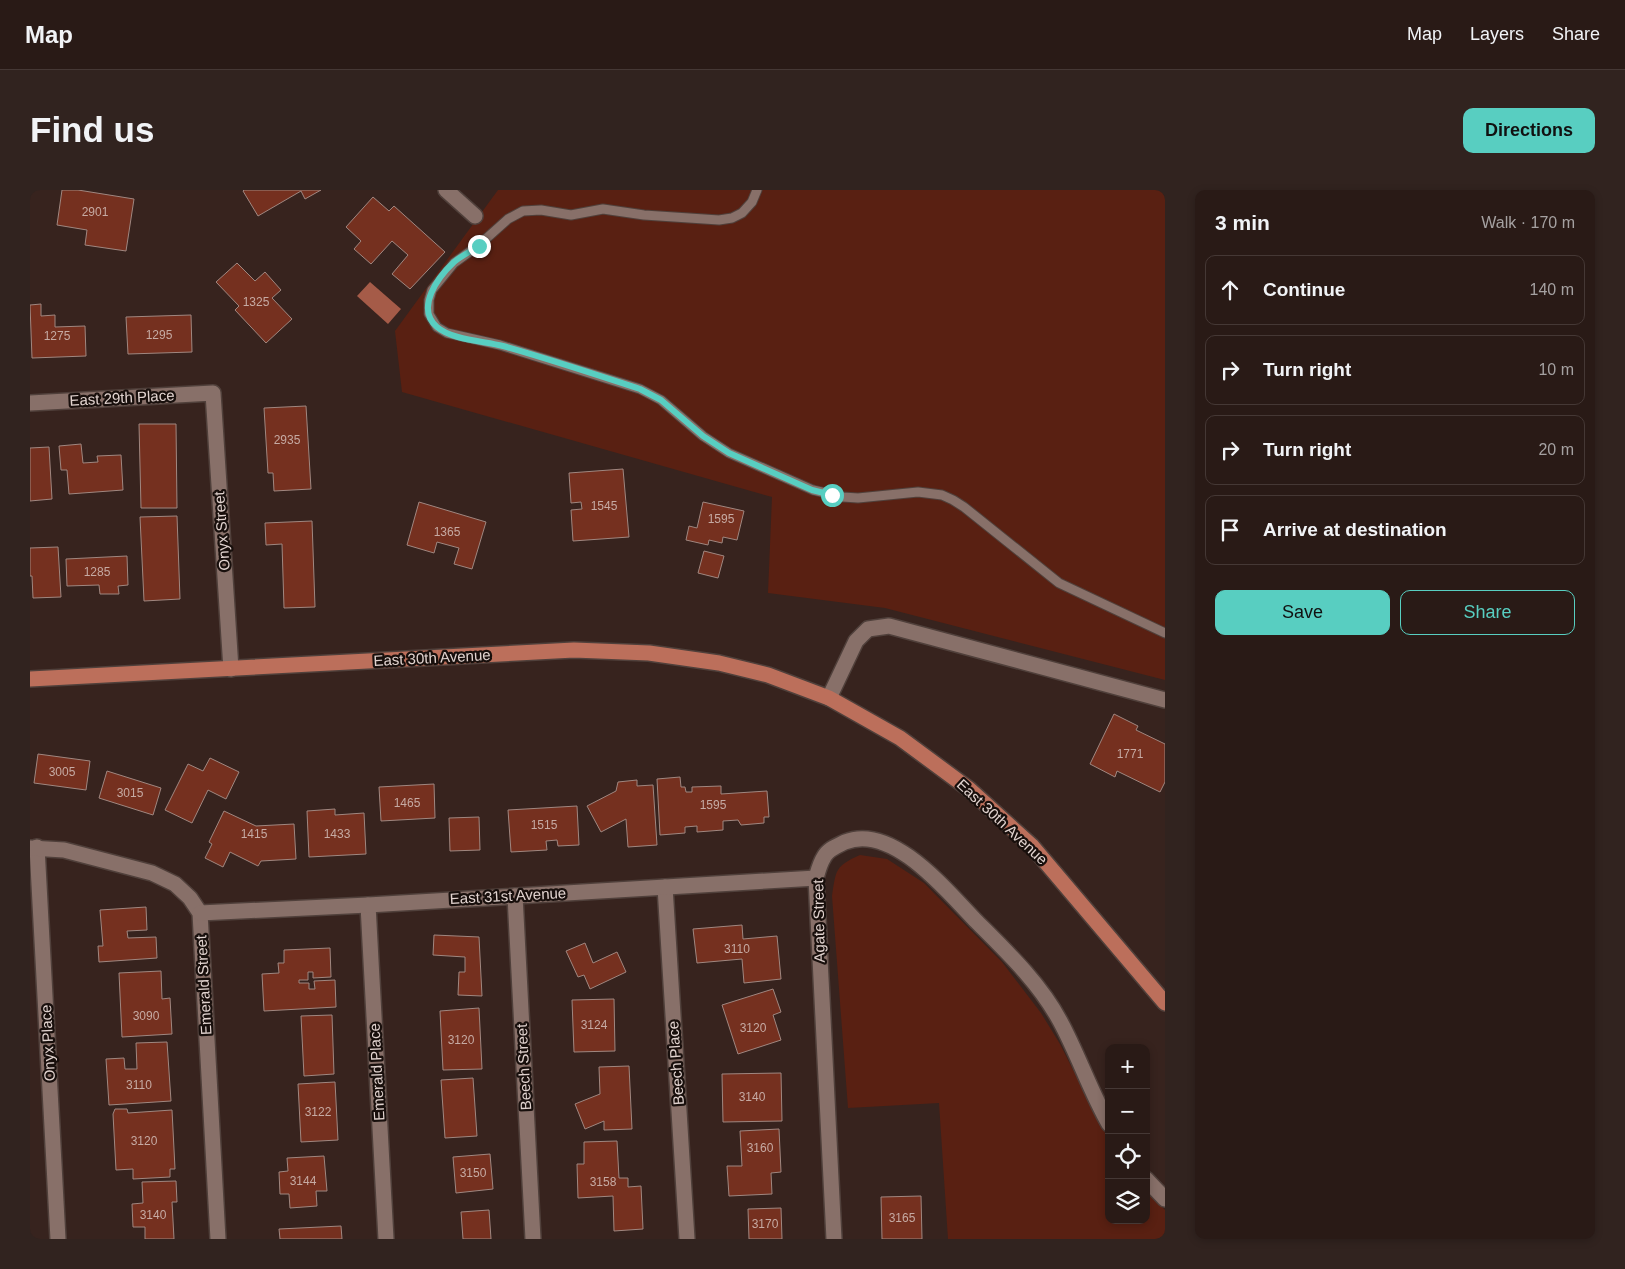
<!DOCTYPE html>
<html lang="en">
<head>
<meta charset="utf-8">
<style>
	body { margin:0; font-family:Helvetica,sans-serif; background:#31231f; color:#f1f3f6 }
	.controls { position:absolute; right:15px; bottom:15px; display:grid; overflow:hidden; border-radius:10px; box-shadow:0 2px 8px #0003 }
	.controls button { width:45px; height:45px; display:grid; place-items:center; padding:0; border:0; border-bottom:1px solid #453835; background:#291a16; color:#f1f3f6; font:25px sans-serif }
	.stop { position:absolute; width:15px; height:15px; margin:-11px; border:4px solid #58cec1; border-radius:50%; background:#fff }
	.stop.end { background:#58cec1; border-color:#fff; box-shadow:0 1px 5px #0008 }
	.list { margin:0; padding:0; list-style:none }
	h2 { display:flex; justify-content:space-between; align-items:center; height:65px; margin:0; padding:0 20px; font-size:21px }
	h2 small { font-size:16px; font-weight:400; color:#a5a1a1 }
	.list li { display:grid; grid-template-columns:32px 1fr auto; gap:15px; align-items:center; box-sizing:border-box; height:70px; margin:0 10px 10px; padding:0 10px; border:1px solid #453835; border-radius:10px }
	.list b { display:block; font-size:19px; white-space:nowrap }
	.list em { font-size:16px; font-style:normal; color:#a5a1a1 }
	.actions { display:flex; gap:10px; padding:15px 20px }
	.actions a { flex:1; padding:11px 0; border:1px solid #58cec1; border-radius:10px; text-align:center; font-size:18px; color:#58cec1 }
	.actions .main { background:#58cec1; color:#111 }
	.icon { flex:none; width:28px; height:28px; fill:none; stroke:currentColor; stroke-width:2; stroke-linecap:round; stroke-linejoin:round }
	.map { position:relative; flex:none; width:1135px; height:1049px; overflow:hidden; border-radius:10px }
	header { display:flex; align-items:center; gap:30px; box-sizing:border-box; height:70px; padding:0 25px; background:#291a16; border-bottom:1px solid #453835 }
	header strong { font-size:24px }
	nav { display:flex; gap:28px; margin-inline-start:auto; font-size:18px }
	.intro { display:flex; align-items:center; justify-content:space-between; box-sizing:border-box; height:120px; padding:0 30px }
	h1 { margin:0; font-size:35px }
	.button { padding:12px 22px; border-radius:10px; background:#58cec1; color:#111; font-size:18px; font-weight:700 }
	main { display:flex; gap:30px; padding:0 30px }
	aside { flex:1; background:#291a16; border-radius:10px; box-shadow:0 2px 8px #0003 }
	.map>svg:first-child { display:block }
</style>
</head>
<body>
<header>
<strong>Map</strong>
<nav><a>Map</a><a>Layers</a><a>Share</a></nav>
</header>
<div class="intro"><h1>Find us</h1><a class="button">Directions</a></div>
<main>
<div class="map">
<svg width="1135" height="1049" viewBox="0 0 1135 1049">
	<rect width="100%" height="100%" fill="#37231e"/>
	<g fill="#592012">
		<polygon points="468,0 1135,0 1135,490 855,418 738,403 742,307 372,202 365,141"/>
		<path d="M830,665l27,4 37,24 78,79 39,51 19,31 49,97v79h37v-30l19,20v29h-217l-9,-136 -91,5 -16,-212c4,-26 3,-30 28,-41z"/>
	</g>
	<polygon fill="#a55b48" points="340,92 371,119 358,134 327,106"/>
	<g fill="#75301f" stroke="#a08780">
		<polygon points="32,0 48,0 104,9 96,61 55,55 57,40 27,35"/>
		<polygon points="214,0 291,0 275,9 271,1 228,26 213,1"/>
		<polygon points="343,7 359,21 364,16 415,62 380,99 362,84 378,65 362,51 341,74 324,59 331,51 316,37"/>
		<polygon points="207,73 225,91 235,82 251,100 242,108 262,129 236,153 205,120 209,116 186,92"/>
		<polygon points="11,114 11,126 25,125 25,137 55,136 56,166 2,168 0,115"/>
		<polygon points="161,125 162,162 98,164 96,127"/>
		<polygon points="276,216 281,299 244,301 243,283 238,283 234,218"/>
		<polygon points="109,234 146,234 147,318 111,318"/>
		<polygon points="51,254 53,273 68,272 67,266 91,265 93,300 39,304 37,280 31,280 29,256"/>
		<polygon points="19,257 22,309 0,311 0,258"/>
		<polygon points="593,279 599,347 543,351 541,320 552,319 551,312 541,313 539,283"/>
		<polygon points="389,312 456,332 442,379 424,374 429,358 407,352 404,363 377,355"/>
		<polygon points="673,312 714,321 707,350 693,347 692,353 679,350 678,355 656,350 659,336 667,338"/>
		<polygon points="147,326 150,409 114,411 110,327"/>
		<polygon points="282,331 285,417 254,418 252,354 236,355 235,333"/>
		<polygon points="28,357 31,407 3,408 2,386 0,386 0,358"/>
		<polygon points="674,361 694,366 688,388 668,383"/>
		<polygon points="97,366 98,395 88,396 89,404 70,404 69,395 37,396 36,369"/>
		<polygon points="1084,524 1108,536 1106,540 1135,554 1135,592 1130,602 1087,581 1085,587 1060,574"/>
		<polygon points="8,564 60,571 56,600 4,593"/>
		<polygon points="180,568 209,582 196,609 178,600 162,633 135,620 158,574 173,581"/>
		<polygon points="77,581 131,598 123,625 69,608"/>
		<polygon points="650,587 651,597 655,597 656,602 662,602 662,597 691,596 691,604 737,601 739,627 734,627 734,633 711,635 708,630 693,631 693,640 667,642 667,636 655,637 655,643 630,645 627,589"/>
		<polygon points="607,590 607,596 623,595 627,655 598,657 596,629 571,642 557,616 586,601 588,592"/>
		<polygon points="404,594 405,628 351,631 349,597"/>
		<polygon points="547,616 549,655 528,656 527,650 516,651 517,660 481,662 478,620"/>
		<polygon points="305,619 305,625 334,623 336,664 279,667 277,621"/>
		<polygon points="194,621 226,636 264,634 266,669 231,671 228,676 200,662 193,677 175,668 182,654 179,652"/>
		<polygon points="449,627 450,660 420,661 419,628"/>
		<polygon points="116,717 117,740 97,741 98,748 126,747 127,768 69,772 68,756 73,756 70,720"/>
		<polygon points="712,735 713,749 747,746 751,789 714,793 712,769 667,773 663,739"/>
		<polygon points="404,745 449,747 452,806 428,805 429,782 435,782 435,767 403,765"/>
		<polygon points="555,753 563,773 587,762 596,782 560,799 554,785 548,787 536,761"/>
		<polygon points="300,758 301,787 283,788 283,782 278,782 278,790 269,790 269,793 279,793 279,799 285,799 284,791 305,790 306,817 234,821 232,784 249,783 248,773 254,773 254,760"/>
		<polygon points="131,781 132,809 140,808 142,844 92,847 89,783"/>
		<polygon points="743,799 751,822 743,825 751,850 708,864 692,815"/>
		<polygon points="584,809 585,861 544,862 542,810"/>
		<polygon points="449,818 452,879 413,880 410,821"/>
		<polygon points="302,825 304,884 274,886 271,826"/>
		<polygon points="137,852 141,911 79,915 76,869 94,868 95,879 107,879 106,853"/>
		<polygon points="599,876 602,939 574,940 574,931 555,939 545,914 570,904 569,877"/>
		<polygon points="751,883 752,931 693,932 692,884"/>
		<polygon points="443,888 447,946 415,948 411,890"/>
		<polygon points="305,892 308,950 271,952 268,894"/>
		<polygon points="85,919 97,919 98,923 142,920 145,979 140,979 140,987 103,989 103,979 86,980 83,924"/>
		<polygon points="749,939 751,982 741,983 742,1004 699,1006 697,976 712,976 710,941"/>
		<polygon points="587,951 589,988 598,988 598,997 611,996 613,1039 584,1041 583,1006 548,1008 547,974 554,974 554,952"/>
		<polygon points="460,964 463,999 426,1003 423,967"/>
		<polygon points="294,966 297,1001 286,1001 287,1016 260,1018 259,1004 250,1004 249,982 258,981 257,968"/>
		<polygon points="146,991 147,1012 142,1012 144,1049 115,1049 115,1037 103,1037 102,1014 113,1013 112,992"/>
		<polygon points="891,1006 892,1049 852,1049 851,1007"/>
		<polygon points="751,1018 752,1049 719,1049 718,1019"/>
		<polygon points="459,1020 461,1049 433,1049 431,1022"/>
		<polygon points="311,1036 312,1049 250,1049 249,1039"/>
	</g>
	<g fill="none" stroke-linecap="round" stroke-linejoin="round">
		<g stroke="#50403b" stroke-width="11">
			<polyline id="lane" points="727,0 722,12 712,23 702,28 689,30 614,25 573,19 541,25 511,20 493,21 478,29 449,55 424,73 402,100 399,110 399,124 407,137 417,143 470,155 610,199 631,210 673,246 699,263 783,300 813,307 828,308 888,302 912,305 923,310 934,317 1029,393 1135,443"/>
		</g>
		<g stroke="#50403b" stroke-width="18">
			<g id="street">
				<polyline points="416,0 445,26"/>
				<polyline points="0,213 183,203 201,479"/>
				<polyline points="799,508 826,451 838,439 859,436 1135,510"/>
				<polyline points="7,657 28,1049"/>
				<polyline points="0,658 34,660 122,683 145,694 160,708 170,723 188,1049"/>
				<polyline points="635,697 657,1049"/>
				<polyline points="485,706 503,1049"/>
				<polyline points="338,715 356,1049"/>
				<polyline points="170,723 338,715 786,688"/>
			</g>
		</g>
		<g stroke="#50403b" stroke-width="18">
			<g id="secondary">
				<polyline points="1116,989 1135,1009"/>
				<path d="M804,1049l-18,-361c2,-7 4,-15 8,-21 4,-8 13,-11 21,-15 47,-19 101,48 130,78 31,31 64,62 85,101 18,33 30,70 49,103"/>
			</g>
		</g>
		<g stroke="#50403b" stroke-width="18">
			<polyline id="primary" points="0,489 544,460 619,463 689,473 738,485 799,508 870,548 939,599 1002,656 1135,813"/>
		</g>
		<use href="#lane" stroke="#887069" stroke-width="9"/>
		<use href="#street" stroke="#887069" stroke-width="15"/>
		<use href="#secondary" stroke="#887069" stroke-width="15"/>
		<use href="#primary" stroke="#bc6f5b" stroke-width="15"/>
	</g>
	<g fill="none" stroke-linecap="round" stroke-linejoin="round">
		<path stroke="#58cec1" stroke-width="6" d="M449,56c-8,5 -18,10 -25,16 -16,15 -39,46 -17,65 15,13 47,14 66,19 46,13 91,28 137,43l21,11 42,36 26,17 83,37 20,5"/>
	</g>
	<g text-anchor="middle" stroke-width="4.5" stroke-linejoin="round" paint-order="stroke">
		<g font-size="12" fill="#c6aaa3">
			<text x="65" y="26">2901</text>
			<text x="226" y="116">1325</text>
			<text x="129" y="149">1295</text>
			<text x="27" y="150">1275</text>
			<text x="257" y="254">2935</text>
			<text x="574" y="320">1545</text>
			<text x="691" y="333">1595</text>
			<text x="417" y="346">1365</text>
			<text x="67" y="386">1285</text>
			<text x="1100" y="568">1771</text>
			<text x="32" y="586">3005</text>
			<text x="100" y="607">3015</text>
			<text x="377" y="617">1465</text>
			<text x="683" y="619">1595</text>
			<text x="514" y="639">1515</text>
			<text x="224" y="648">1415</text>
			<text x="307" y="648">1433</text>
			<text x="707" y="763">3110</text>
			<text x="116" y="830">3090</text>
			<text x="564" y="839">3124</text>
			<text x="723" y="842">3120</text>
			<text x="431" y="854">3120</text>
			<text x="109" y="899">3110</text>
			<text x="722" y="911">3140</text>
			<text x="288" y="926">3122</text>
			<text x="114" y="955">3120</text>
			<text x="730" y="962">3160</text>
			<text x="443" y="987">3150</text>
			<text x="273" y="995">3144</text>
			<text x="573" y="996">3158</text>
			<text x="123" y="1029">3140</text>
			<text x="872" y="1032">3165</text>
			<text x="735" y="1038">3170</text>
		</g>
		<g font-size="15" fill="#e1d3cf" stroke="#180f0c">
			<text transform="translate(92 208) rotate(-3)" y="5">East 29th Place</text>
			<text transform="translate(192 341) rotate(-94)" y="5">Onyx Street</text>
			<text transform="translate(402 468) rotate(-3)" y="5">East 30th Avenue</text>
			<text transform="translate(972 632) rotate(43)" y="5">East 30th Avenue</text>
			<text transform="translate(478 706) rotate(-3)" y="5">East 31st Avenue</text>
			<text transform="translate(789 731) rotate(-91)" y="5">Agate Street</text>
			<text transform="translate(174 795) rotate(-93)" y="5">Emerald Street</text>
			<text transform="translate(18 853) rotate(-93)" y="5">Onyx Place</text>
			<text transform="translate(646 873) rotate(-94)" y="5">Beech Place</text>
			<text transform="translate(494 877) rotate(-93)" y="5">Beech Street</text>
			<text transform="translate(347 882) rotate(-93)" y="5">Emerald Place</text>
		</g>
	</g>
</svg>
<div class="controls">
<button>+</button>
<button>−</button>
<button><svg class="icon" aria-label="locate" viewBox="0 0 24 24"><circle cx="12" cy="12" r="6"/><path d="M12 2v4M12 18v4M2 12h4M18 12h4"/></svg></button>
<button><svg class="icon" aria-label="layers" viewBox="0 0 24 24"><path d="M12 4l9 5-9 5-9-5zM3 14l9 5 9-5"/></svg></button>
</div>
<div class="stop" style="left:802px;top:305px"></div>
<div class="stop end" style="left:449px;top:56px"></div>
</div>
<aside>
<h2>3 min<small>Walk · 170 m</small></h2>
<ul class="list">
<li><svg class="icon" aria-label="ahead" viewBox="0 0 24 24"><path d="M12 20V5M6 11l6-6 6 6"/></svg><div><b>Continue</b></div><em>140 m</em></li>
<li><svg class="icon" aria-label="right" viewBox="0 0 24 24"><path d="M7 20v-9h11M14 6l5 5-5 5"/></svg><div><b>Turn right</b></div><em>10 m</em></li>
<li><svg class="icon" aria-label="right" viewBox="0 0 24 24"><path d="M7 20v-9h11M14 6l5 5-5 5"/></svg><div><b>Turn right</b></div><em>20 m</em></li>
<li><svg class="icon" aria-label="arrive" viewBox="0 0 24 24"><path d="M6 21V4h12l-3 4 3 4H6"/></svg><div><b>Arrive at destination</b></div></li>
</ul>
<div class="actions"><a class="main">Save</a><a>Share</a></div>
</aside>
</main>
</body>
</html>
